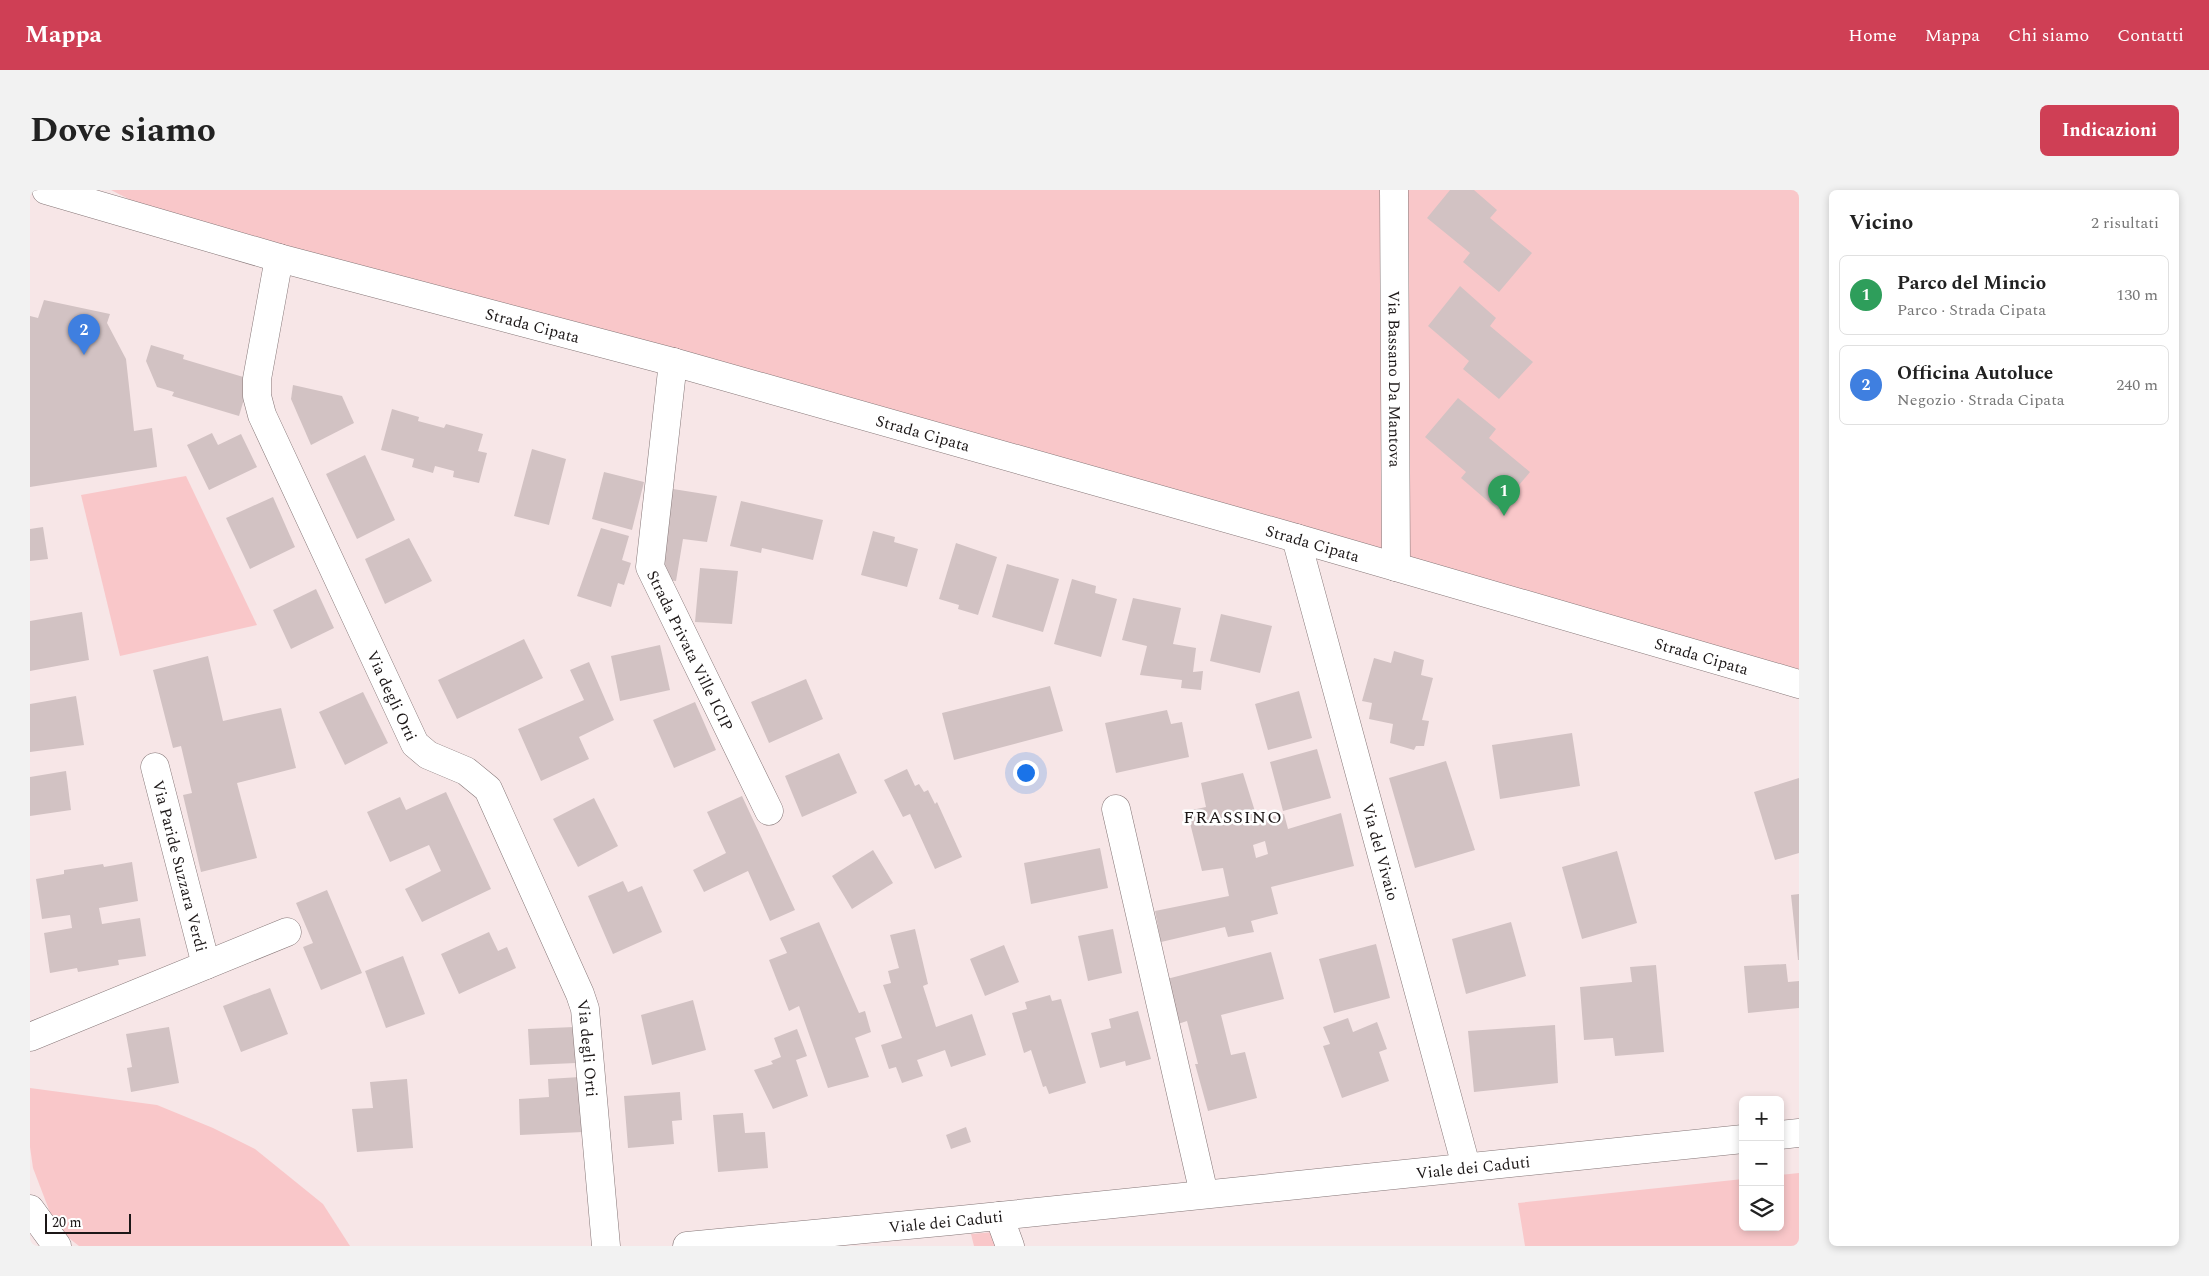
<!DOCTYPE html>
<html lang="it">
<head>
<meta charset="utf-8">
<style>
	body { margin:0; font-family:Spectral,serif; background:#f2f2f2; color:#222 }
	.controls { position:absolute; right:15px; bottom:15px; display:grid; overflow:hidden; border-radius:8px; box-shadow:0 2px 8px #0003 }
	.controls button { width:45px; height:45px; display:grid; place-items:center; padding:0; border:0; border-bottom:1px solid #e0e0e0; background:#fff; color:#222; font:25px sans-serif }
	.scale { position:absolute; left:15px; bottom:12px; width:86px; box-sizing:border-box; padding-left:5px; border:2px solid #1c1717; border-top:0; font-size:14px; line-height:18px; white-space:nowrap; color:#1c1717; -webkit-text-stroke:4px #fff; paint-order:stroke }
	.you { position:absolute; left:995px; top:582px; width:18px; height:18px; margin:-12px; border:4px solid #fff; border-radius:50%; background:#1a73e8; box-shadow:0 0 0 8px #1a73e833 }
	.badge { display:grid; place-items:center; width:32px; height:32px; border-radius:50%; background:#cf3f55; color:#fff; font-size:16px; font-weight:700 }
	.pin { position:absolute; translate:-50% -41px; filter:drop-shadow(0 1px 2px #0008) }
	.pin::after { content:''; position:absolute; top:26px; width:18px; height:15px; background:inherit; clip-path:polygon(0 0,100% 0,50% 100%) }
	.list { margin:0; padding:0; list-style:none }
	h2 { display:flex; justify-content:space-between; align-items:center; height:65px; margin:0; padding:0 20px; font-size:21px }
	h2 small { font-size:16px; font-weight:400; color:#767676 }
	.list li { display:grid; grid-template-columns:32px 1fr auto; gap:15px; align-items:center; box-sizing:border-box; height:80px; margin:0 10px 10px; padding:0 10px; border:1px solid #e0e0e0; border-radius:8px }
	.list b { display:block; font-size:19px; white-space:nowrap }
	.list p { margin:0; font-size:16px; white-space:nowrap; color:#767676 }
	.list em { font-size:16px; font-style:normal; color:#767676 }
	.icon { flex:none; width:28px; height:28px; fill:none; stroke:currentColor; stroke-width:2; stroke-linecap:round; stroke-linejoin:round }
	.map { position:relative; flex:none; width:1769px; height:1056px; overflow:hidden; border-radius:8px }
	header { display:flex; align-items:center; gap:30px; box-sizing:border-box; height:70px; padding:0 25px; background:#cf3f55; color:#fff }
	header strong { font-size:24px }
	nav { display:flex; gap:28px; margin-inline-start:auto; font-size:18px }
	.intro { display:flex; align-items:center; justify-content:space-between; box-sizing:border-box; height:120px; padding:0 30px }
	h1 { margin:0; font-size:35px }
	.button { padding:12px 22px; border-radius:8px; background:#cf3f55; color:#fff; font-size:18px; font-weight:700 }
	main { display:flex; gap:30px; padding:0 30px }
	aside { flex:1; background:#fff; border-radius:8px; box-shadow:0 2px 8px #0003 }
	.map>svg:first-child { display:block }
</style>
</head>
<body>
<header>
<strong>Mappa</strong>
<nav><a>Home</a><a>Mappa</a><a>Chi siamo</a><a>Contatti</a></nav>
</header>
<div class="intro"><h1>Dove siamo</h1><a class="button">Indicazioni</a></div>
<main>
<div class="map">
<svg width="1769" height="1056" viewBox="0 0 1769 1056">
	<rect width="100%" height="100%" fill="#f7e6e7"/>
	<g fill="#f9c7c9">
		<polygon points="81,0 1769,0 1769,494 167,44"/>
		<polygon points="156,286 227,435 90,466 51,305"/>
		<polygon points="0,898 127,915 183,938 225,959 293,1014 320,1056 49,1056 26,1038 3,978 0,957"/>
		<polygon points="1769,983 1769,1056 1495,1056 1488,1013 1713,989 1713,1037 1750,1037 1750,985"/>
		<polygon points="965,1042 969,1056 944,1056 941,1044"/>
	</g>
	<g fill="#d2c2c3" fill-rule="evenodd">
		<polygon points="1420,0 1444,0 1467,20 1460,28 1502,63 1469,102 1433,72 1440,63 1397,28"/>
		<polygon points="1430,96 1466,128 1460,136 1503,172 1469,209 1433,179 1439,171 1398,136"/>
		<polygon points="14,110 80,124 77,133 96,169 104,241 122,238 127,277 0,297 0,126 8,128"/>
		<polygon points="121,155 154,165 153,169 220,189 209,226 142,206 144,202 127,197 116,171"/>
		<polygon points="263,195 312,206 324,233 281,255 261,209"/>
		<polygon points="1428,208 1466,239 1459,248 1500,282 1468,320 1431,288 1436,282 1395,247"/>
		<polygon points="362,219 389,227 388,231 414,238 416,234 453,244 448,261 457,263 449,293 423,287 424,281 405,276 403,283 382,277 384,269 351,260"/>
		<polygon points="182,243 188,255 211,244 227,277 179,300 157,255"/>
		<polygon points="502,259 536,269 519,335 484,326"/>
		<polygon points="335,265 365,330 327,349 296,284"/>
		<polygon points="574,282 614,292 602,340 562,329"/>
		<polygon points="643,299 687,306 677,352 653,349 646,391 637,390 632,374"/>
		<polygon points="243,307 265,357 220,379 196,328"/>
		<polygon points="711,311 793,330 783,370 732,358 731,363 700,356"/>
		<polygon points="13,337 18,369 0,371 0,339"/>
		<polygon points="571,338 599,346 592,370 601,373 594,395 588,393 581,417 547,406"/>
		<polygon points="843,341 865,347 864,352 888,359 877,397 831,385"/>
		<polygon points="379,348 402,391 355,414 335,369"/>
		<polygon points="926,353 967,367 948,425 928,419 929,415 909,409"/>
		<polygon points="977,374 1029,389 1013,442 962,427"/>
		<polygon points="670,378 708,381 702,434 665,432"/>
		<polygon points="1042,389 1066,396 1065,403 1087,409 1071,467 1024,454"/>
		<polygon points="286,399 304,438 261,459 243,420"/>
		<polygon points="1103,408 1151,418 1143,454 1166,458 1163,482 1173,481 1171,500 1151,498 1152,490 1110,485 1117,456 1092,450"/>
		<polygon points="52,422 59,470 0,481 0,431"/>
		<polygon points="1191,424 1242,436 1230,483 1180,471"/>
		<polygon points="494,449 513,488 427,529 408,490"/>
		<polygon points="630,455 640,500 590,511 581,466"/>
		<polygon points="1364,461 1394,470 1391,485 1403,488 1392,530 1399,531 1394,556 1386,556 1384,560 1360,553 1363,534 1339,529 1342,513 1332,511 1344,468 1361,473"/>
		<polygon points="178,466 193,531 251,518 266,578 207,593 227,668 171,682 153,605 162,603 151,556 143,558 123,480"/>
		<polygon points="559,472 584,530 549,547 559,569 511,591 488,539 554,510 540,480"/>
		<polygon points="776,489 793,529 739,553 721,512"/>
		<polygon points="1020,496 1033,541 924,570 912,523"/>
		<polygon points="1269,501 1282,548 1238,560 1225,514"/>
		<polygon points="333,502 358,553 315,575 289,522"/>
		<polygon points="46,506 54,555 0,562 0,514"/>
		<polygon points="665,512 686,560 644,578 623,530"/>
		<polygon points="1137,520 1141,534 1152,532 1159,567 1086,583 1075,533"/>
		<polygon points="1542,543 1550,596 1470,609 1462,555"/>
		<polygon points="1287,559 1301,608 1253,621 1240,572"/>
		<polygon points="809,563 827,603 772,627 755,586"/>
		<polygon points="1416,571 1445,660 1385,678 1359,588"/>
		<polygon points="877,579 885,596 889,594 894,602 898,600 905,614 907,612 932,667 905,679 880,624 873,627 854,590"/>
		<polygon points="36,581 41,620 0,626 0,587"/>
		<path d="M1213,583l15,48 26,-7 4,15 53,-16 13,53 -83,21 7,27 -27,7 3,11 -26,5 -3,-10 -64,15 -6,-31 74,-15 -6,-28 -21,3 -15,-60 19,-4 -5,-24zM1235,651l3,13 -12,4 -3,-13z"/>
		<polygon points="1769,588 1769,663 1745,670 1724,602"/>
		<polygon points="416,602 461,699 392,732 375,699 411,681 399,655 360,672 337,622 370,607 376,620"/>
		<polygon points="712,606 765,720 740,731 718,681 674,702 663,680 696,663 677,622"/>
		<polygon points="564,608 588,656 548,677 523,629"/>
		<polygon points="1070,658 1078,698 1001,714 994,673"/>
		<polygon points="843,660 863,693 822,719 802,686"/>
		<polygon points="1587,661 1607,733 1552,749 1532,677"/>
		<polygon points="102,672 108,711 69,718 72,734 110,728 116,766 88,770 89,775 48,782 47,778 20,783 14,743 42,738 40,725 12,729 6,689 34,684 34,680 73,674 74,677"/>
		<polygon points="593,691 598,702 612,696 632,742 583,764 558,706"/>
		<polygon points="297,700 332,783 291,800 273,757 283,753 266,713"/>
		<polygon points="1769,704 1769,770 1768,770 1761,705"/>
		<polygon points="789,732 829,823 835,821 841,842 825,848 839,887 798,898 769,816 759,821 739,770 757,763 750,748"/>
		<polygon points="1481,732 1496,786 1436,804 1422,749"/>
		<polygon points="885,739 898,794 893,796 906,837 942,824 956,865 921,877 915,860 887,870 893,886 872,893 866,877 859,879 851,855 872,848 853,795 861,793 858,781 869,778 860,745"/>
		<polygon points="1083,739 1092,783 1058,791 1048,746"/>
		<polygon points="459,742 468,761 477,757 486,778 429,804 411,764"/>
		<polygon points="1346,754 1360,808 1304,823 1289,769"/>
		<polygon points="974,755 989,792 955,806 940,769"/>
		<polygon points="1241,762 1254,809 1191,825 1201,865 1215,862 1227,908 1178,921 1165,874 1168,874 1157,831 1145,835 1133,790"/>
		<polygon points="373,766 395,824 356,838 335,781"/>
		<polygon points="1756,774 1758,792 1769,791 1769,818 1718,823 1714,776"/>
		<polygon points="1626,775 1634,862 1585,866 1583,848 1554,850 1550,797 1602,792 1600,777"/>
		<polygon points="240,798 258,844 211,862 193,816"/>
		<polygon points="1020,805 1022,811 1031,809 1056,893 1019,904 1016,896 1013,897 1001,860 994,863 982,823 997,819 995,812"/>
		<polygon points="663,810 676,860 622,875 611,825"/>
		<polygon points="1108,821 1121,869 1096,876 1095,871 1070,878 1061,843 1081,838 1079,829"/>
		<polygon points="1318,828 1323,842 1347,832 1357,859 1349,862 1359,891 1312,908 1293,856 1300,854 1293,837"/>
		<polygon points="1525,835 1528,893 1444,902 1438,841"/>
		<polygon points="139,837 149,893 101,902 97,878 102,877 96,844"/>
		<polygon points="544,837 546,873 500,875 498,839"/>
		<polygon points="767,839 777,866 766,870 778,906 743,919 724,880 743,874 741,871 751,867 744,848"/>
		<polygon points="550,887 553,942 490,945 489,909 519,907 518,889"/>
		<polygon points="377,889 383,958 327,962 322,919 343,918 340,892"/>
		<polygon points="650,902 652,930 642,931 644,954 598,958 594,906"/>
		<polygon points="713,923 715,943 735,942 738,978 688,982 683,925"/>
		<polygon points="936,937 941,952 921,959 916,945"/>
	</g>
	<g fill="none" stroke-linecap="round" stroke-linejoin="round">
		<g stroke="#857677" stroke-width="29">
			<g id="minor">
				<path id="s1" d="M16,0l233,68 394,104 623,176 503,146"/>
				<path id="s2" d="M1364,0l2,377"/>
				<path id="s3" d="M249,68l-22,121v17l5,19 153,329 13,11 38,16 22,18 92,205 5,15 21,237"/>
				<path id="s4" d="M643,172l-23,205 119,244"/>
				<path id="s5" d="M1266,348l170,628"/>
				<path id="s6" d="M125,577l51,198"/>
				<polyline points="1086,619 1174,1004"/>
				<polyline points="0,847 257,742"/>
				<polyline points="1750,945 1769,943"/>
				<polyline points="0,1019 27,1056"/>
				<polyline points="969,1026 980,1056"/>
				<path id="s7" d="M657,1056l263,-25 793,-82"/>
			</g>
		</g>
		<use href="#minor" stroke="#fff" stroke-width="28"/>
	</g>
	<g text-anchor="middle" stroke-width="5" stroke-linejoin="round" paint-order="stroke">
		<g font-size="16" fill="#1c1717" stroke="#fff">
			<text dy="6" stroke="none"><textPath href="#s1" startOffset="505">Strada Cipata</textPath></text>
			<text dy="6" stroke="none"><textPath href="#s2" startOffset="189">Via Bassano Da Mantova</textPath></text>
			<text dy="6" stroke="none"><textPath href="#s1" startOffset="910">Strada Cipata</textPath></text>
			<text dy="6" stroke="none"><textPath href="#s1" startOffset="1315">Strada Cipata</textPath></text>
			<text dy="6" stroke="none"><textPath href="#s4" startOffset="299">Strada Privata Ville ICIP</textPath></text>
			<text dy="6" stroke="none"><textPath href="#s1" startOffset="1720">Strada Cipata</textPath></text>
			<text dy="6" stroke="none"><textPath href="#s3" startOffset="469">Via degli Orti</textPath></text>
			<text dy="6" stroke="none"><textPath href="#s5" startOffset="325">Via del Vivaio</textPath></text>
			<text dy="6" stroke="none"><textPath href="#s6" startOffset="102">Via Paride Suzzara Verdi</textPath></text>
			<text dy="6" stroke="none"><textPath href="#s3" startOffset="889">Via degli Orti</textPath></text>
			<text dy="6" stroke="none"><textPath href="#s7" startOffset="790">Viale dei Caduti</textPath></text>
			<text dy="6" stroke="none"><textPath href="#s7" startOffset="260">Viale dei Caduti</textPath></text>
		</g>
		<g font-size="18" letter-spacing="1" fill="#1c1717" stroke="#fff">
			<text x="1203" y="633">FRASSINO</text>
		</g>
	</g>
</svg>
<div class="controls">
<button>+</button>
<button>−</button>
<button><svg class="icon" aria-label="layers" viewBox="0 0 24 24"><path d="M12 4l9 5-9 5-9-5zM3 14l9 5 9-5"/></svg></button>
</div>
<div class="scale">20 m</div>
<div class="you"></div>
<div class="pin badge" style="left:1474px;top:326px;background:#2e9e5b">1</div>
<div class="pin badge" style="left:54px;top:165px;background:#3f7fe0">2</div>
</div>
<aside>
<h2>Vicino<small>2 risultati</small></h2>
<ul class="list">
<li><span class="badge" style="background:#2e9e5b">1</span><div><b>Parco del Mincio</b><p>Parco · Strada Cipata</p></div><em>130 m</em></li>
<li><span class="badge" style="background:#3f7fe0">2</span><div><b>Officina Autoluce</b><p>Negozio · Strada Cipata</p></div><em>240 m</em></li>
</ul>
</aside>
</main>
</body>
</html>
